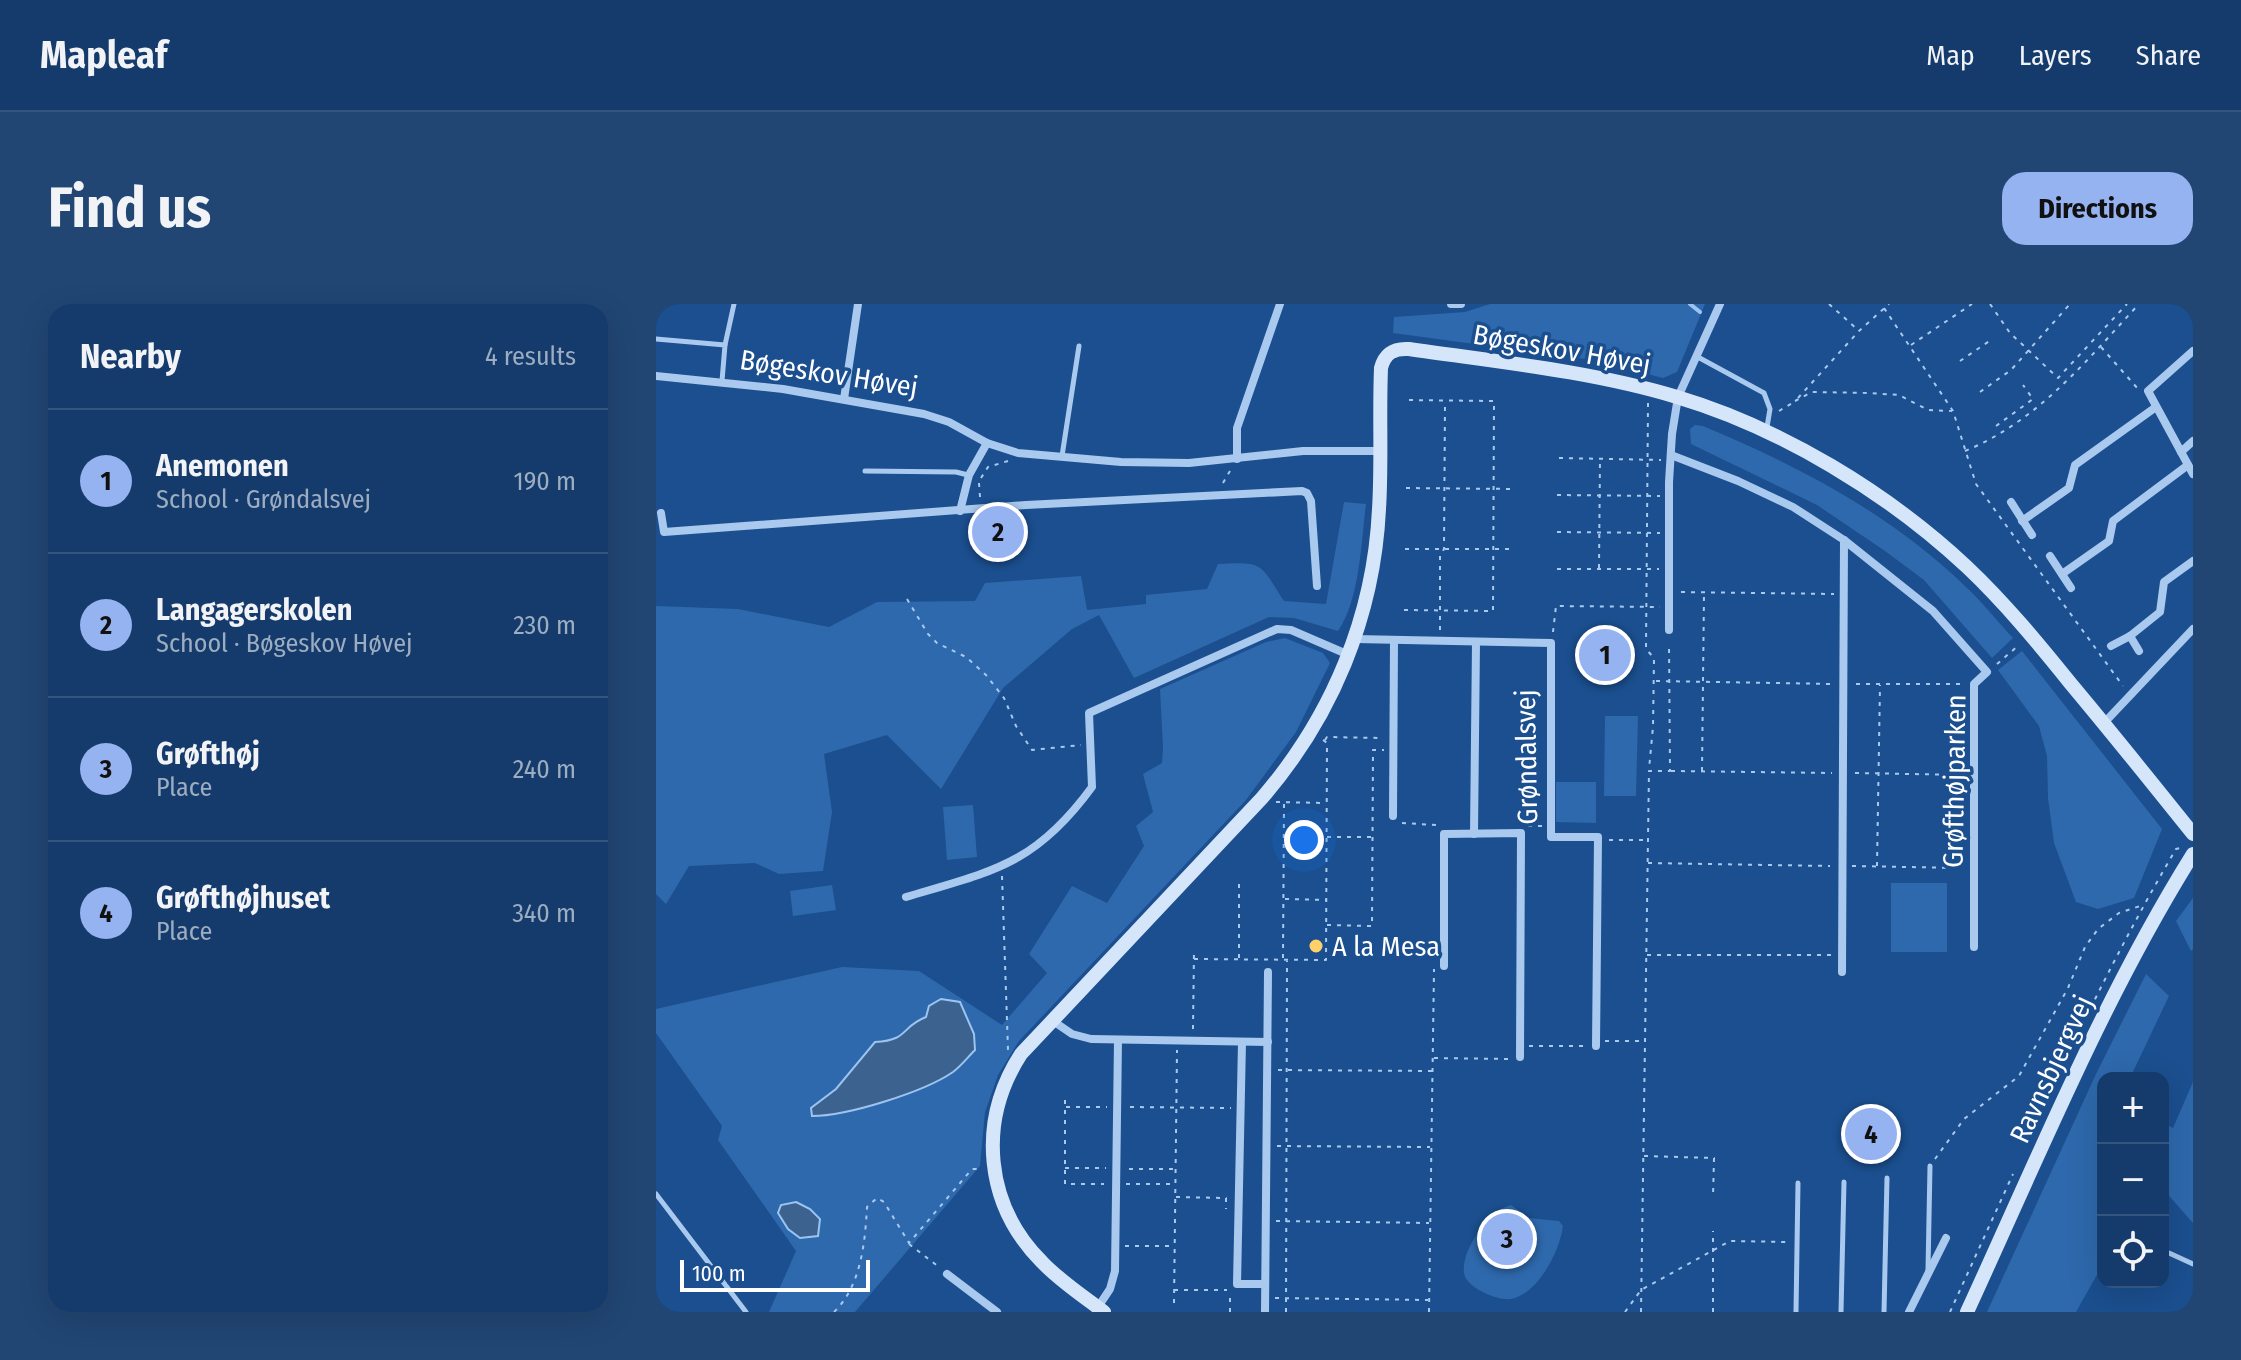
<!DOCTYPE html>
<html lang="en">
<head>
<meta charset="utf-8">
<style>
	body { margin:0; font-family:"Fira Sans Condensed",sans-serif; background:#214673; color:#f1f3f6 }
	.controls { position:absolute; right:24px; bottom:24px; display:grid; overflow:hidden; border-radius:16px; box-shadow:0 8px 32px #0002 }
	.controls button { width:72px; height:72px; display:grid; place-items:center; padding:0; border:0; border-bottom:2px solid #33557e; background:#143b6b; color:#f1f3f6; font:40px sans-serif }
	.scale { position:absolute; left:24px; bottom:20px; width:190px; box-sizing:border-box; padding-left:8px; border:4px solid #fff; border-top:0; font-size:22px; line-height:28px; white-space:nowrap; color:#fff; -webkit-text-stroke:6px #1b4f8f; paint-order:stroke }
	.you { position:absolute; left:648px; top:536px; width:28px; height:28px; margin:-20px; border:6px solid #fff; border-radius:50%; background:#1a73e8; box-shadow:0 0 0 12px #1a73e833 }
	.badge { display:grid; place-items:center; width:52px; height:52px; border-radius:50%; background:#95b2f1; color:#111; font-size:26px; font-weight:700 }
	.pin { position:absolute; translate:-50% -50%; border:4px solid #fff; box-shadow:0 2px 8px #0006 }
	.list { margin:0; padding:0; list-style:none }
	h2 { display:flex; justify-content:space-between; align-items:center; height:104px; margin:0; padding:0 32px; font-size:34px }
	h2 small { font-size:26px; font-weight:400; color:#9dadc1 }
	.list li { display:grid; grid-template-columns:52px 1fr auto; gap:24px; align-items:center; box-sizing:border-box; height:144px; padding:0 32px; border-top:2px solid #33557e }
	.list b { display:block; font-size:30px; white-space:nowrap }
	.list p { margin:0; font-size:26px; white-space:nowrap; color:#9dadc1 }
	.list em { font-size:26px; font-style:normal; color:#9dadc1 }
	.icon { flex:none; width:44px; height:44px; fill:none; stroke:currentColor; stroke-width:2; stroke-linecap:round; stroke-linejoin:round }
	.map { position:relative; flex:none; width:1537px; height:1008px; overflow:hidden; border-radius:24px }
	header { display:flex; align-items:center; gap:48px; box-sizing:border-box; height:112px; padding:0 40px; background:#143b6b; border-bottom:2px solid #33557e }
	header strong { font-size:38px }
	nav { display:flex; gap:44px; margin-inline-start:auto; font-size:28px }
	.intro { display:flex; align-items:center; justify-content:space-between; box-sizing:border-box; height:192px; padding:0 48px }
	h1 { margin:0; font-size:56px }
	.button { padding:20px 36px; border-radius:24px; background:#95b2f1; color:#111; font-size:28px; font-weight:700 }
	main { display:flex; gap:48px; padding:0 48px }
	aside { flex:1; background:#143b6b; border-radius:24px; box-shadow:0 8px 32px #0002 }
	.map>svg:first-child { display:block }
</style>
</head>
<body>
<header>
<strong>Mapleaf</strong>
<nav><a>Map</a><a>Layers</a><a>Share</a></nav>
</header>
<div class="intro"><h1>Find us</h1><a class="button">Directions</a></div>
<main>
<aside>
<h2>Nearby<small>4 results</small></h2>
<ul class="list">
<li><span class="badge">1</span><div><b>Anemonen</b><p>School · Grøndalsvej</p></div><em>190 m</em></li>
<li><span class="badge">2</span><div><b>Langagerskolen</b><p>School · Bøgeskov Høvej</p></div><em>230 m</em></li>
<li><span class="badge">3</span><div><b>Grøfthøj</b><p>Place</p></div><em>240 m</em></li>
<li><span class="badge">4</span><div><b>Grøfthøjhuset</b><p>Place</p></div><em>340 m</em></li>
</ul>
</aside>
<div class="map">
<svg width="1537" height="1008" viewBox="0 0 1537 1008">
	<rect width="100%" height="100%" fill="#1b4f8f"/>
	<g fill="#2e69ad">
		<polygon points="834,0 1049,0 1021,68 1007,74 937,56 737,29 738,13 809,8"/>
		<path d="M1039,121l8,1c96,40 190,89 265,163 16,15 30,33 45,49l-21,20 -68,-78 -39,-29 -68,-46 -126,-61 -1,-15z"/>
		<path d="M688,198l22,2c-5,39 -6,95 -28,127l-44,-13 -25,-1 -135,61 -35,-63 -27,14 -69,59 -62,101 -54,-54 -63,19 8,58 -9,59 -44,3 -24,-11 -66,3 -23,38 -10,-10v-288l82,3 91,18 48,-25 98,-1 10,-18 96,-7 6,34 59,-6v-9l61,-6 11,-25c47,-3 42,0 66,37l42,3z"/>
		<polygon points="629,334 667,349 674,359 640,428 590,496 363,737 342,771 329,808 324,862 199,1008 113,1008 140,947 62,836 66,822 0,729 0,705 186,663 263,667 346,721 391,669 373,650 416,582 451,599 488,542 480,522 497,508 487,470 506,459 507,443 504,385 610,338"/>
		<polygon points="1366,347 1506,525 1478,594 1442,605 1420,598 1398,539 1392,494 1391,452 1383,422 1342,366"/>
		<polygon points="949,412 982,412 980,492 948,492"/>
		<polygon points="900,478 940,478 940,519 900,518"/>
		<polygon points="317,501 321,553 291,556 287,503"/>
		<rect x="1235" y="579" width="56" height="69"/>
		<polygon points="176,581 180,606 137,612 134,587"/>
		<polygon points="1537,594 1537,645 1535,647 1520,617"/>
		<polygon points="1490,670 1513,692 1474,774 1447,774 1447,960 1420,1008 1331,1008 1440,770"/>
		<polygon points="1537,778 1537,919 1507,885 1507,819 1517,824"/>
		<path d="M855,901l18,13 30,3 4,5c-3,25 -25,68 -52,73 -13,2 -45,-11 -47,-26 -2,-13 7,-31 14,-40 10,-13 17,-23 33,-28z"/>
	</g>
	<g fill="#3c6290" stroke="#9cc4f0" stroke-width="2">
		<path d="M285,695l19,3 14,32 1,16c-7,7 -14,16 -22,22 -29,20 -106,44 -141,44l-1,-8 25,-19 39,-47c35,-2 25,-15 51,-25l3,-11z"/>
		<polygon points="140,898 154,905 164,915 162,932 144,934 132,925 122,909 125,901"/>
	</g>
	<g fill="none" stroke-linecap="round" stroke-linejoin="round">
		<polyline stroke="#9cc4f0" stroke-width="4" points="1034,0 1044,8"/>
		<g stroke="#a9c9ee" stroke-width="2" stroke-dasharray="4 6" stroke-linecap="butt">
			<polyline points="1173,0 1202,26"/>
			<polyline points="1334,0 1354,29 1402,74 1471,0"/>
			<polyline points="1228,4 1297,107 1320,180 1467,382"/>
			<polyline points="1255,41 1316,0"/>
			<polyline points="1445,43 1483,86"/>
			<polyline points="1304,57 1335,36"/>
			<polyline points="1324,88 1355,66 1414,0"/>
			<polyline points="1142,94 1203,27 1233,0"/>
			<polyline points="1139,97 1156,88 1214,89 1243,91 1272,106 1296,107"/>
			<polyline points="992,99 990,345 998,354 997,423 993,465"/>
			<polyline points="1123,107 1138,98"/>
			<polyline points="1340,122 1377,95 1367,81"/>
			<path d="M1309,147c73,-30 121,-90 174,-147"/>
			<polyline points="903,154 1005,156"/>
			<polyline points="325,174 332,163 352,157"/>
			<polyline points="323,179 324,193"/>
			<polyline points="567,179 574,167"/>
			<polyline points="750,184 859,185"/>
			<polyline points="901,191 1004,192"/>
			<polyline points="901,228 1004,229"/>
			<polyline points="749,245 858,245"/>
			<polyline points="943,264 944,155"/>
			<polyline points="901,265 1003,265"/>
			<polyline points="1025,288 1178,290"/>
			<polyline points="251,295 272,330 281,339 310,353 330,371 348,394 360,422 376,446 425,441"/>
			<polyline points="748,306 837,307 838,97 749,96"/>
			<polyline points="784,326 784,252 788,245 789,98"/>
			<polyline points="897,328 900,302 1004,303"/>
			<polyline points="1341,360 1363,341"/>
			<polyline points="1000,377 1177,380"/>
			<polyline points="1200,380 1309,380"/>
			<polyline points="669,436 671,433 725,434"/>
			<polyline points="1015,467 1176,469"/>
			<polyline points="1046,467 1048,289"/>
			<polyline points="1199,469 1308,471"/>
			<polyline points="620,498 670,499"/>
			<polyline points="746,519 780,521"/>
			<polyline points="872,522 886,522"/>
			<polyline points="671,533 715,533"/>
			<polyline points="953,536 991,536"/>
			<polyline points="992,559 1174,562"/>
			<polyline points="1196,562 1306,564"/>
			<polyline points="1221,562 1224,381"/>
			<polyline points="346,572 352,746"/>
			<polyline points="629,595 670,596"/>
			<polyline points="671,621 716,622 717,446 728,446"/>
			<polyline points="991,651 1177,651"/>
			<polyline points="583,654 583,578"/>
			<polyline points="627,654 628,499"/>
			<polyline points="538,655 670,656 671,439 666,435"/>
			<polyline points="537,725 538,646"/>
			<polyline points="949,737 987,737"/>
			<polyline points="873,742 931,742"/>
			<polyline points="778,754 852,755"/>
			<polyline points="622,766 776,767"/>
			<polyline points="409,796 409,880 448,880"/>
			<polyline points="410,803 451,803"/>
			<polyline points="474,803 575,804"/>
			<path d="M1375,831c44,-98 91,-194 145,-286l4,-1"/>
			<polyline points="621,842 774,843"/>
			<polyline points="988,852 1058,854 1057,893"/>
			<polyline points="1279,855 1308,815 1363,772 1412,684 1429,643 1442,625 1463,609 1487,601"/>
			<polyline points="409,864 450,864"/>
			<polyline points="473,865 518,865"/>
			<polyline points="470,880 519,880"/>
			<polyline points="520,893 570,894 570,905"/>
			<polyline points="620,917 773,919"/>
			<polyline points="253,940 283,963"/>
			<polyline points="469,942 518,942"/>
			<polyline points="518,986 571,986"/>
			<polyline points="619,994 772,996"/>
			<polyline points="518,999 521,746"/>
			<path d="M178,1008c27,-26 31,-69 33,-105l10,-9 7,4 25,41 63,-74h7"/>
			<polyline points="574,1008 574,989"/>
			<polyline points="630,1008 631,657"/>
			<polyline points="773,1008 778,665"/>
			<polyline points="969,1008 985,986 1074,937 1132,938"/>
			<polyline points="985,1008 993,467 1014,467 1013,339"/>
			<polyline points="1057,1008 1057,927"/>
			<polyline points="1294,1008 1357,870"/>
		</g>
		<g stroke="#a9c9ee" stroke-width="5">
			<polyline points="0,35 69,41 66,77"/>
			<polyline points="69,41 78,0"/>
			<polyline points="1040,52 1108,89 1114,105 1111,123"/>
			<polyline points="406,152 423,42"/>
			<polyline points="209,167 300,168 312,171"/>
			<polyline points="0,890 90,1008"/>
			<polyline points="1513,949 1537,960"/>
			<polyline points="1272,966 1274,862"/>
			<polyline points="1140,1008 1142,879"/>
			<polyline points="1185,1008 1188,878"/>
			<polyline points="1228,1008 1231,874"/>
		</g>
		<g stroke="#a9c9ee" stroke-width="8">
			<polyline points="795,0 805,0"/>
			<polyline points="1537,47 1492,87 1537,170"/>
			<polyline points="0,72 127,85 268,110 293,118 331,139 362,149 465,158 533,159 647,147 724,147"/>
			<polyline points="188,95 202,0"/>
			<polyline points="1525,148 1537,137"/>
			<polyline points="1015,151 1082,177 1137,203 1188,236 1277,307 1331,368 1318,380 1318,643"/>
			<polyline points="581,155 581,124 624,0"/>
			<polyline points="1355,198 1376,231"/>
			<polyline points="304,207 313,171 331,139"/>
			<polyline points="5,209 8,228 370,201 646,187 651,189 655,197 661,282"/>
			<polyline points="1366,217 1413,184 1419,161 1500,103"/>
			<polyline points="1394,252 1415,284"/>
			<polyline points="1406,270 1453,237 1457,217 1532,161"/>
			<polyline points="1013,326 1013,178 1016,130 1022,93 1064,0"/>
			<polyline points="1474,332 1483,347"/>
			<polyline points="699,335 895,339 895,533 942,533 940,742"/>
			<polyline points="1455,342 1474,332 1504,308 1508,278 1537,257"/>
			<polyline points="1448,419 1537,325"/>
			<polyline points="737,512 738,336"/>
			<polyline points="818,530 820,338"/>
			<path d="M250,593c87,-26 129,-32 186,-110l-3,-74 188,-84 14,1 58,25"/>
			<polyline points="788,662 788,530 865,529 864,753"/>
			<polyline points="1186,668 1188,236"/>
			<polyline points="397,717 416,730 435,735 612,738"/>
			<polyline points="586,738 581,980 609,980"/>
			<polyline points="291,970 341,1008"/>
			<polyline points="442,1003 454,985 459,967 462,736"/>
			<polyline points="609,1008 612,668"/>
			<polyline points="1253,1008 1290,934"/>
		</g>
		<g stroke="#d6e6fa" stroke-width="14">
			<path d="M448,1008c-21,-16 -44,-31 -62,-50 -57,-57 -65,-140 -21,-208l241,-256c70,-81 112,-182 117,-289 3,-47 0,-94 2,-141 4,-15 13,-20 28,-19 89,13 182,22 268,48 104,31 211,96 290,170 38,36 71,76 104,117 41,49 82,100 122,150"/>
			<path d="M1311,1008c71,-154 136,-314 226,-458"/>
		</g>
	</g>
	<circle fill="#ffd166" stroke="#1b4f8f" stroke-width="3" cx="660" cy="642" r="8"/>
	<g text-anchor="middle" stroke-width="7" stroke-linejoin="round" paint-order="stroke">
		<g font-size="28" fill="#fff" stroke="#1b4f8f">
			<text transform="translate(906 45) rotate(10)" y="10">Bøgeskov Høvej</text>
			<text transform="translate(173 69) rotate(9)" y="10">Bøgeskov Høvej</text>
			<text transform="translate(870 453) rotate(-91)" y="10">Grøndalsvej</text>
			<text transform="translate(1298 477) rotate(-89)" y="10">Grøfthøjparken</text>
			<text transform="translate(1395 765) rotate(-65)" y="10">Ravnsbjergvej</text>
		</g>
		<g font-size="28" fill="#fff" stroke="#1b4f8f" text-anchor="start">
			<text x="676" y="652">A la Mesa</text>
		</g>
	</g>
</svg>
<div class="controls">
<button>+</button>
<button>−</button>
<button><svg class="icon" aria-label="locate" viewBox="0 0 24 24"><circle cx="12" cy="12" r="6"/><path d="M12 2v4M12 18v4M2 12h4M18 12h4"/></svg></button>
</div>
<div class="scale">100 m</div>
<div class="you"></div>
<div class="pin badge" style="left:949px;top:351px">1</div>
<div class="pin badge" style="left:342px;top:228px">2</div>
<div class="pin badge" style="left:851px;top:935px">3</div>
<div class="pin badge" style="left:1215px;top:830px">4</div>
</div>
</main>
</body>
</html>
